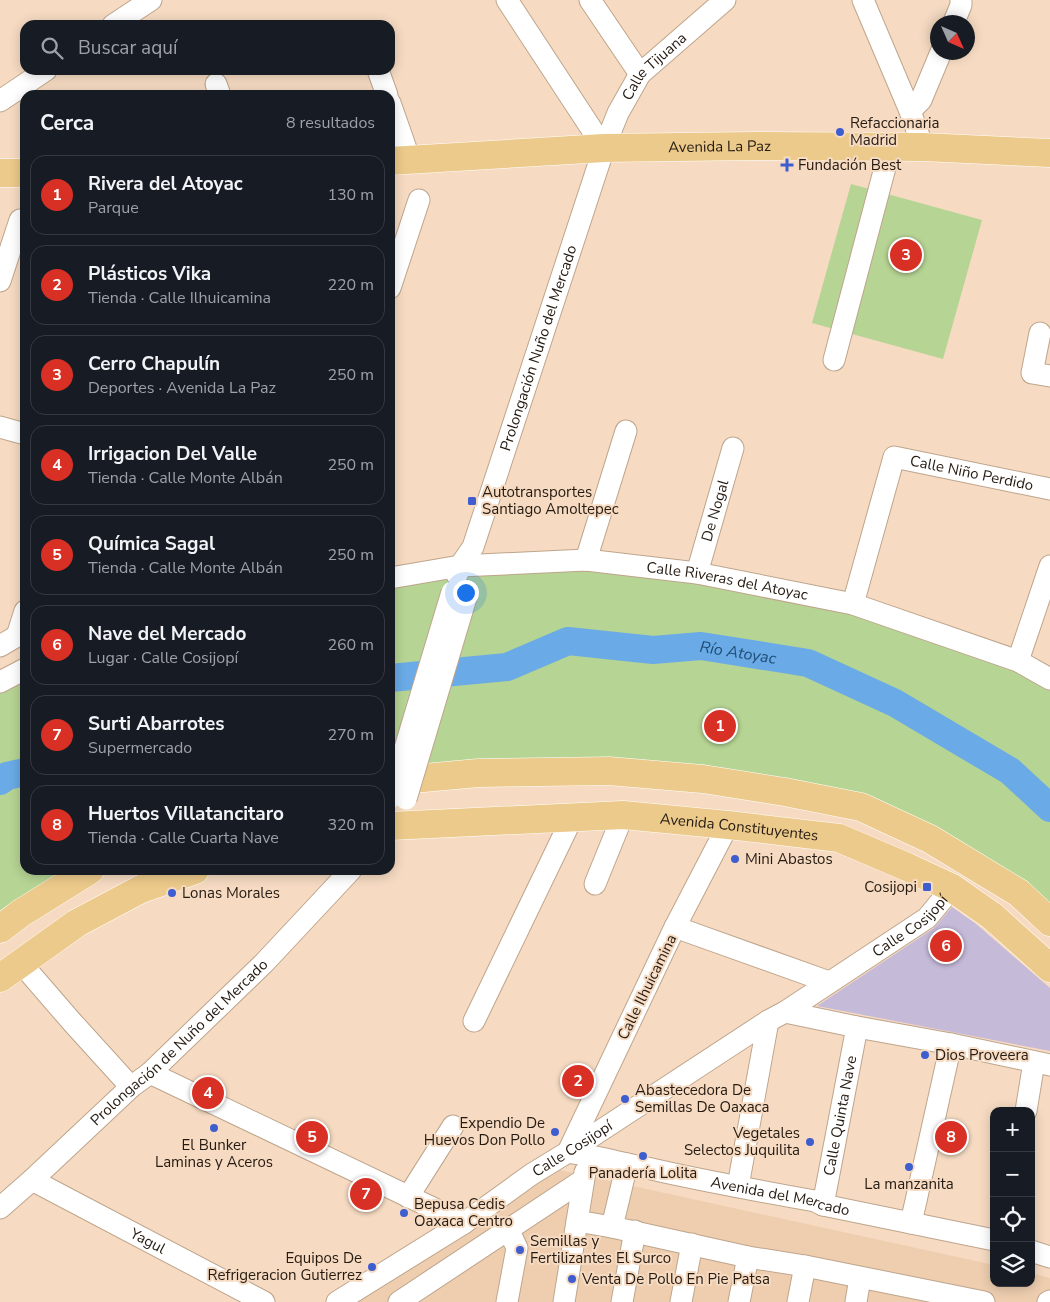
<!DOCTYPE html>
<html lang="es">
<head>
<meta charset="utf-8">
<style>
	body { margin:0; font-family:"Nunito Sans",sans-serif; background:#20242c; color:#f1f3f6 }
	.controls { position:absolute; right:15px; bottom:15px; display:grid; overflow:hidden; border-radius:10px; box-shadow:0 2px 12px #0003 }
	.controls button { width:45px; height:45px; display:grid; place-items:center; padding:0; border:0; border-bottom:1px solid #363941; background:#171b24; color:#f1f3f6; font:25px sans-serif }
	.compass { position:absolute; left:930px; top:15px; width:45px; height:45px; border-radius:50%; background:#171b24; box-shadow:0 2px 12px #0003; rotate:135deg }
	.you { position:absolute; left:465px; top:592px; width:18px; height:18px; margin:-12px; border:4px solid #fff; border-radius:50%; background:#1a73e8; box-shadow:0 0 0 8px #1a73e833 }
	.badge { display:grid; place-items:center; width:32px; height:32px; border-radius:50%; background:#d93025; color:#fff; font-size:16px; font-weight:700 }
	.pin { position:absolute; translate:-50% -50%; border:2px solid #fff; box-shadow:0 1px 5px #0006 }
	.list { margin:0; padding:0; list-style:none }
	h2 { display:flex; justify-content:space-between; align-items:center; height:65px; margin:0; padding:0 20px; font-size:21px }
	h2 small { font-size:16px; font-weight:400; color:#9ea1a6 }
	.list li { display:grid; grid-template-columns:32px 1fr auto; gap:15px; align-items:center; box-sizing:border-box; height:80px; margin:0 10px 10px; padding:0 10px; border:1px solid #363941; border-radius:15px }
	.list b { display:block; font-size:19px; white-space:nowrap }
	.list p { margin:0; font-size:16px; white-space:nowrap; color:#9ea1a6 }
	.list em { font-size:16px; font-style:normal; color:#9ea1a6 }
	.icon { flex:none; width:28px; height:28px; fill:none; stroke:currentColor; stroke-width:2; stroke-linecap:round; stroke-linejoin:round }
	.map { position:relative; flex:none; width:1050px; height:1302px; overflow:hidden }
	.search { position:absolute; background:#171b24; box-shadow:0 2px 12px #0003; left:20px; top:20px; width:375px; height:55px; display:flex; align-items:center; gap:12px; box-sizing:border-box; padding:0 18px; border-radius:15px; color:#9ea1a6; font-size:19px }
	.panel { position:absolute; background:#171b24; box-shadow:0 2px 12px #0003; left:20px; top:90px; width:375px; height:785px; border-radius:15px }
	.map>svg:first-child { display:block }
</style>
</head>
<body>
<div class="map">
<svg width="1050" height="1302" viewBox="0 0 1050 1302">
	<rect width="100%" height="100%" fill="#f6dbc2"/>
	<polygon fill="#eeceaf" points="560,1170 994,1265 994,1283 1031,1283 1031,1273 1050,1278 1050,1302 345,1302"/>
	<g fill="#b6d494">
		<polygon points="851,184 982,220 943,359 812,323"/>
		<polygon points="586,560 853,604 1050,682 1050,922 861,807 609,771 390,782 390,579"/>
		<polygon points="25,669 25,870 101,870 0,929 0,682"/>
	</g>
	<g fill="none" stroke-linecap="round" stroke-linejoin="round">
		<g stroke="#6aaae6" stroke-width="28">
			<path id="s1" d="M390,678l117,-11 61,-26 85,9 48,-4 107,17 87,40 115,68 40,37"/>
			<polyline points="0,781 7,776 25,772"/>
		</g>
	</g>
	<polygon fill="#c6bad9" points="952,907 975,923 1050,988 1050,1051 817,1006 934,928"/>
	<g fill="none" stroke-linecap="round" stroke-linejoin="round">
		<g stroke="#bea58c" stroke-width="23">
			<g id="minor">
				<polyline points="507,0 604,148"/>
				<polyline points="590,0 640,74"/>
				<polyline points="863,0 910,111 923,147"/>
				<polyline points="954,22 961,5 961,0"/>
				<polyline points="113,25 151,0"/>
				<polyline points="378,70 387,95"/>
				<polyline points="216,84 220,95"/>
				<polyline points="0,101 46,70"/>
				<polyline points="390,103 410,160"/>
				<polyline points="910,111 921,100 941,52"/>
				<polyline points="0,281 20,220"/>
				<polyline points="390,288 419,200"/>
				<polyline points="1040,333 1032,373 1050,376"/>
				<polyline points="834,360 887,160 888,147"/>
				<polyline points="0,427 25,434"/>
				<polyline points="586,560 626,431"/>
				<path id="s2" d="M697,573l36,-125"/>
				<path id="s3" d="M457,575l3,-9 13,-19 131,-399 14,-35 22,-39 85,-74"/>
				<path id="s4" d="M390,578l70,-12 126,-6 111,13 156,31 165,57 32,18"/>
				<path id="s5" d="M853,604l41,-147 156,32"/>
				<polyline points="17,636 25,611"/>
				<polyline points="0,646 17,636 25,633"/>
				<polyline points="1018,661 1050,566"/>
				<polyline points="0,682 25,669"/>
				<path id="s6" d="M728,825l-53,102 -107,225c27,4 53,11 79,16 56,13 112,23 168,33l8,4 171,35"/>
				<polyline points="595,884 623,815"/>
				<polyline points="675,927 829,982"/>
				<polyline points="21,963 72,1022 131,1087"/>
				<polyline points="785,1012 857,1027 951,1044 1050,1065"/>
				<polyline points="474,1021 572,818"/>
				<polyline points="150,1073 464,1223"/>
				<polyline points="1026,1111 1034,1062"/>
				<polyline points="627,1164 612,1227 748,1257 805,1266 984,1302"/>
				<path id="s7" d="M32,1180l232,122"/>
				<polyline points="738,1186 768,1021"/>
				<polyline points="408,1197 453,1126"/>
				<path id="s8" d="M823,1205l34,-178"/>
				<path id="s9" d="M0,1208l32,-28 99,-93 19,-14 114,-110 87,-93"/>
				<polyline points="577,1221 612,1227"/>
				<polyline points="911,1223 951,1044"/>
				<polyline points="1031,1251 1050,1257"/>
				<path id="s10" d="M337,1302l127,-79 68,-49 36,-22 200,-131 17,-9 142,-94 25,-30"/>
				<polyline points="399,1302 583,1180"/>
				<polyline points="507,1302 517,1248 508,1229"/>
				<polyline points="564,1302 585,1172"/>
				<polyline points="622,1302 635,1231"/>
				<polyline points="681,1302 692,1244"/>
				<polyline points="739,1302 748,1257"/>
				<polyline points="798,1302 805,1266"/>
				<polyline points="856,1302 860,1278"/>
				<polyline points="1048,1302 1050,1301"/>
			</g>
		</g>
		<g stroke="#fff" stroke-width="29">
			<g id="major">
				<path id="s11" d="M390,161l214,-13 150,-2 169,1 127,6"/>
				<polyline points="0,173 25,173"/>
				<polyline points="390,781 478,773 609,771 703,779 785,792 861,807 930,839 1019,893 1050,922"/>
				<path id="s12" d="M390,826l233,-11 105,10 111,13 68,29 45,21 40,28 58,52"/>
				<polyline points="0,929 21,913 90,870"/>
				<polyline points="0,978 77,923 141,889 195,870"/>
			</g>
		</g>
		<use href="#minor" stroke="#fff" stroke-width="21"/>
		<use href="#major" stroke="#ecca8b" stroke-width="28"/>
		<g stroke="#bea58c" stroke-width="23" stroke-linecap="butt">
			<g id="minor-bridge">
				<polyline points="390,798 452,592"/>
				<polyline points="406,799 468,591"/>
			</g>
		</g>
		<use href="#minor-bridge" stroke="#fff" stroke-width="21"/>
	</g>
	<g fill="#3e5dcf" stroke="#f6dbc2" stroke-width="2">
		<circle cx="840" cy="132" r="5"/>
		<path d="M784.5 157.5h5v5h5v5h-5v5h-5v-5h-5v-5h5z"/>
		<rect x="467" y="496" width="10" height="10" rx="2.5"/>
		<circle cx="735" cy="859" r="5"/>
		<rect x="922" y="882" width="10" height="10" rx="2.5"/>
		<circle cx="172" cy="893" r="5"/>
		<circle cx="925" cy="1055" r="5"/>
		<circle cx="625" cy="1099" r="5"/>
		<circle cx="214" cy="1128" r="5"/>
		<circle cx="555" cy="1132" r="5"/>
		<circle cx="810" cy="1142" r="5"/>
		<circle cx="643" cy="1156" r="5"/>
		<circle cx="909" cy="1167" r="5"/>
		<circle cx="404" cy="1213" r="5"/>
		<circle cx="520" cy="1250" r="5"/>
		<circle cx="372" cy="1267" r="5"/>
		<circle cx="572" cy="1279" r="5"/>
	</g>
	<g text-anchor="middle" stroke-width="4" stroke-linejoin="round" paint-order="stroke">
		<g font-size="15" fill="#241a11" stroke="#f6dbc2">
			<text dy="5" stroke="none"><textPath href="#s3" startOffset="550">Calle Tijuana</textPath></text>
			<text dy="5" stroke="none"><textPath href="#s11" startOffset="330">Avenida La Paz</textPath></text>
			<text dy="5" stroke="none"><textPath href="#s3" startOffset="242">Prolongación Nuño del Mercado</textPath></text>
			<text dy="5" stroke="none"><textPath href="#s5" startOffset="232">Calle Niño Perdido</textPath></text>
			<text dy="5" stroke="none"><textPath href="#s2" startOffset="65">De Nogal</textPath></text>
			<text dy="5" stroke="none"><textPath href="#s4" startOffset="340">Calle Riveras del Atoyac</textPath></text>
			<text dy="5" stroke="none"><textPath href="#s12" startOffset="350">Avenida Constituyentes</textPath></text>
			<text dy="5" stroke="none"><textPath href="#s10" startOffset="686">Calle Cosijopí</textPath></text>
			<text transform="translate(647 987) rotate(-64)" y="5">Calle Ilhuicamina</text>
			<text dy="5" stroke="none"><textPath href="#s9" startOffset="244">Prolongación de Nuño del Mercado</textPath></text>
			<text dy="5" stroke="none"><textPath href="#s8" startOffset="91">Calle Quinta Nave</textPath></text>
			<text dy="5" stroke="none"><textPath href="#s10" startOffset="281">Calle Cosijopí</textPath></text>
			<text dy="5" stroke="none"><textPath href="#s6" startOffset="581">Avenida del Mercado</textPath></text>
			<text dy="5" stroke="none"><textPath href="#s7" startOffset="131">Yagul</textPath></text>
		</g>
		<g font-size="15" fill="#241a11" stroke="#f6dbc2" text-anchor="start">
			<text x="850" y="128">Refaccionaria<tspan x="850" dy="17">Madrid</tspan></text>
			<text x="798" y="170">Fundación Best</text>
			<text x="482" y="497">Autotransportes<tspan x="482" dy="17">Santiago Amoltepec</tspan></text>
			<text x="745" y="864">Mini Abastos</text>
			<text x="917" y="892" text-anchor="end">Cosijopi</text>
			<text x="182" y="898">Lonas Morales</text>
			<text x="935" y="1060">Dios Proveera</text>
			<text x="635" y="1095">Abastecedora De<tspan x="635" dy="17">Semillas De Oaxaca</tspan></text>
			<text x="545" y="1128" text-anchor="end">Expendio De<tspan x="545" dy="17">Huevos Don Pollo</tspan></text>
			<text x="800" y="1138" text-anchor="end">Vegetales<tspan x="800" dy="17">Selectos Juquilita</tspan></text>
			<text x="214" y="1150" text-anchor="middle">El Bunker<tspan x="214" dy="17">Laminas y Aceros</tspan></text>
			<text x="643" y="1178" text-anchor="middle">Panadería Lolita</text>
			<text x="909" y="1189" text-anchor="middle">La manzanita</text>
			<text x="414" y="1209">Bepusa Cedis<tspan x="414" dy="17">Oaxaca Centro</tspan></text>
			<text x="530" y="1246">Semillas y<tspan x="530" dy="17">Fertilizantes El Surco</tspan></text>
			<text x="362" y="1263" text-anchor="end">Equipos De<tspan x="362" dy="17">Refrigeracion Gutierrez</tspan></text>
			<text x="582" y="1284">Venta De Pollo En Pie Patsa</text>
		</g>
		<g font-size="16" font-style="italic" fill="#1f4d75" stroke="#f6dbc2">
			<text dy="6" stroke="none"><textPath href="#s1" startOffset="355">Río Atoyac</textPath></text>
		</g>
	</g>
</svg>
<div class="controls">
<button>+</button>
<button>−</button>
<button><svg class="icon" aria-label="locate" viewBox="0 0 24 24"><circle cx="12" cy="12" r="6"/><path d="M12 2v4M12 18v4M2 12h4M18 12h4"/></svg></button>
<button><svg class="icon" aria-label="layers" viewBox="0 0 24 24"><path d="M12 4l9 5-9 5-9-5zM3 14l9 5 9-5"/></svg></button>
</div>
<svg class="compass" viewBox="-18 -18 36 36"><path d="M0-13l5 13h-10z" fill="#e53935"/><path d="M0 13l5-13h-10z" fill="#9ea1a6"/></svg>
<div class="you"></div>
<div class="pin badge" style="left:720px;top:726px">1</div>
<div class="pin badge" style="left:578px;top:1081px">2</div>
<div class="pin badge" style="left:906px;top:255px">3</div>
<div class="pin badge" style="left:208px;top:1093px">4</div>
<div class="pin badge" style="left:312px;top:1137px">5</div>
<div class="pin badge" style="left:946px;top:946px">6</div>
<div class="pin badge" style="left:366px;top:1194px">7</div>
<div class="pin badge" style="left:951px;top:1137px">8</div>
<div class="search"><svg class="icon" aria-label="search" viewBox="0 0 24 24"><circle cx="10" cy="10" r="6"/><path d="M15 15l6 6"/></svg>Buscar aquí</div>
<section class="panel">
<h2>Cerca<small>8 resultados</small></h2>
<ul class="list">
<li><span class="badge">1</span><div><b>Rivera del Atoyac</b><p>Parque</p></div><em>130 m</em></li>
<li><span class="badge">2</span><div><b>Plásticos Vika</b><p>Tienda · Calle Ilhuicamina</p></div><em>220 m</em></li>
<li><span class="badge">3</span><div><b>Cerro Chapulín</b><p>Deportes · Avenida La Paz</p></div><em>250 m</em></li>
<li><span class="badge">4</span><div><b>Irrigacion Del Valle</b><p>Tienda · Calle Monte Albán</p></div><em>250 m</em></li>
<li><span class="badge">5</span><div><b>Química Sagal</b><p>Tienda · Calle Monte Albán</p></div><em>250 m</em></li>
<li><span class="badge">6</span><div><b>Nave del Mercado</b><p>Lugar · Calle Cosijopí</p></div><em>260 m</em></li>
<li><span class="badge">7</span><div><b>Surti Abarrotes</b><p>Supermercado</p></div><em>270 m</em></li>
<li><span class="badge">8</span><div><b>Huertos Villatancitaro</b><p>Tienda · Calle Cuarta Nave</p></div><em>320 m</em></li>
</ul>
</section>
</div>
</body>
</html>
